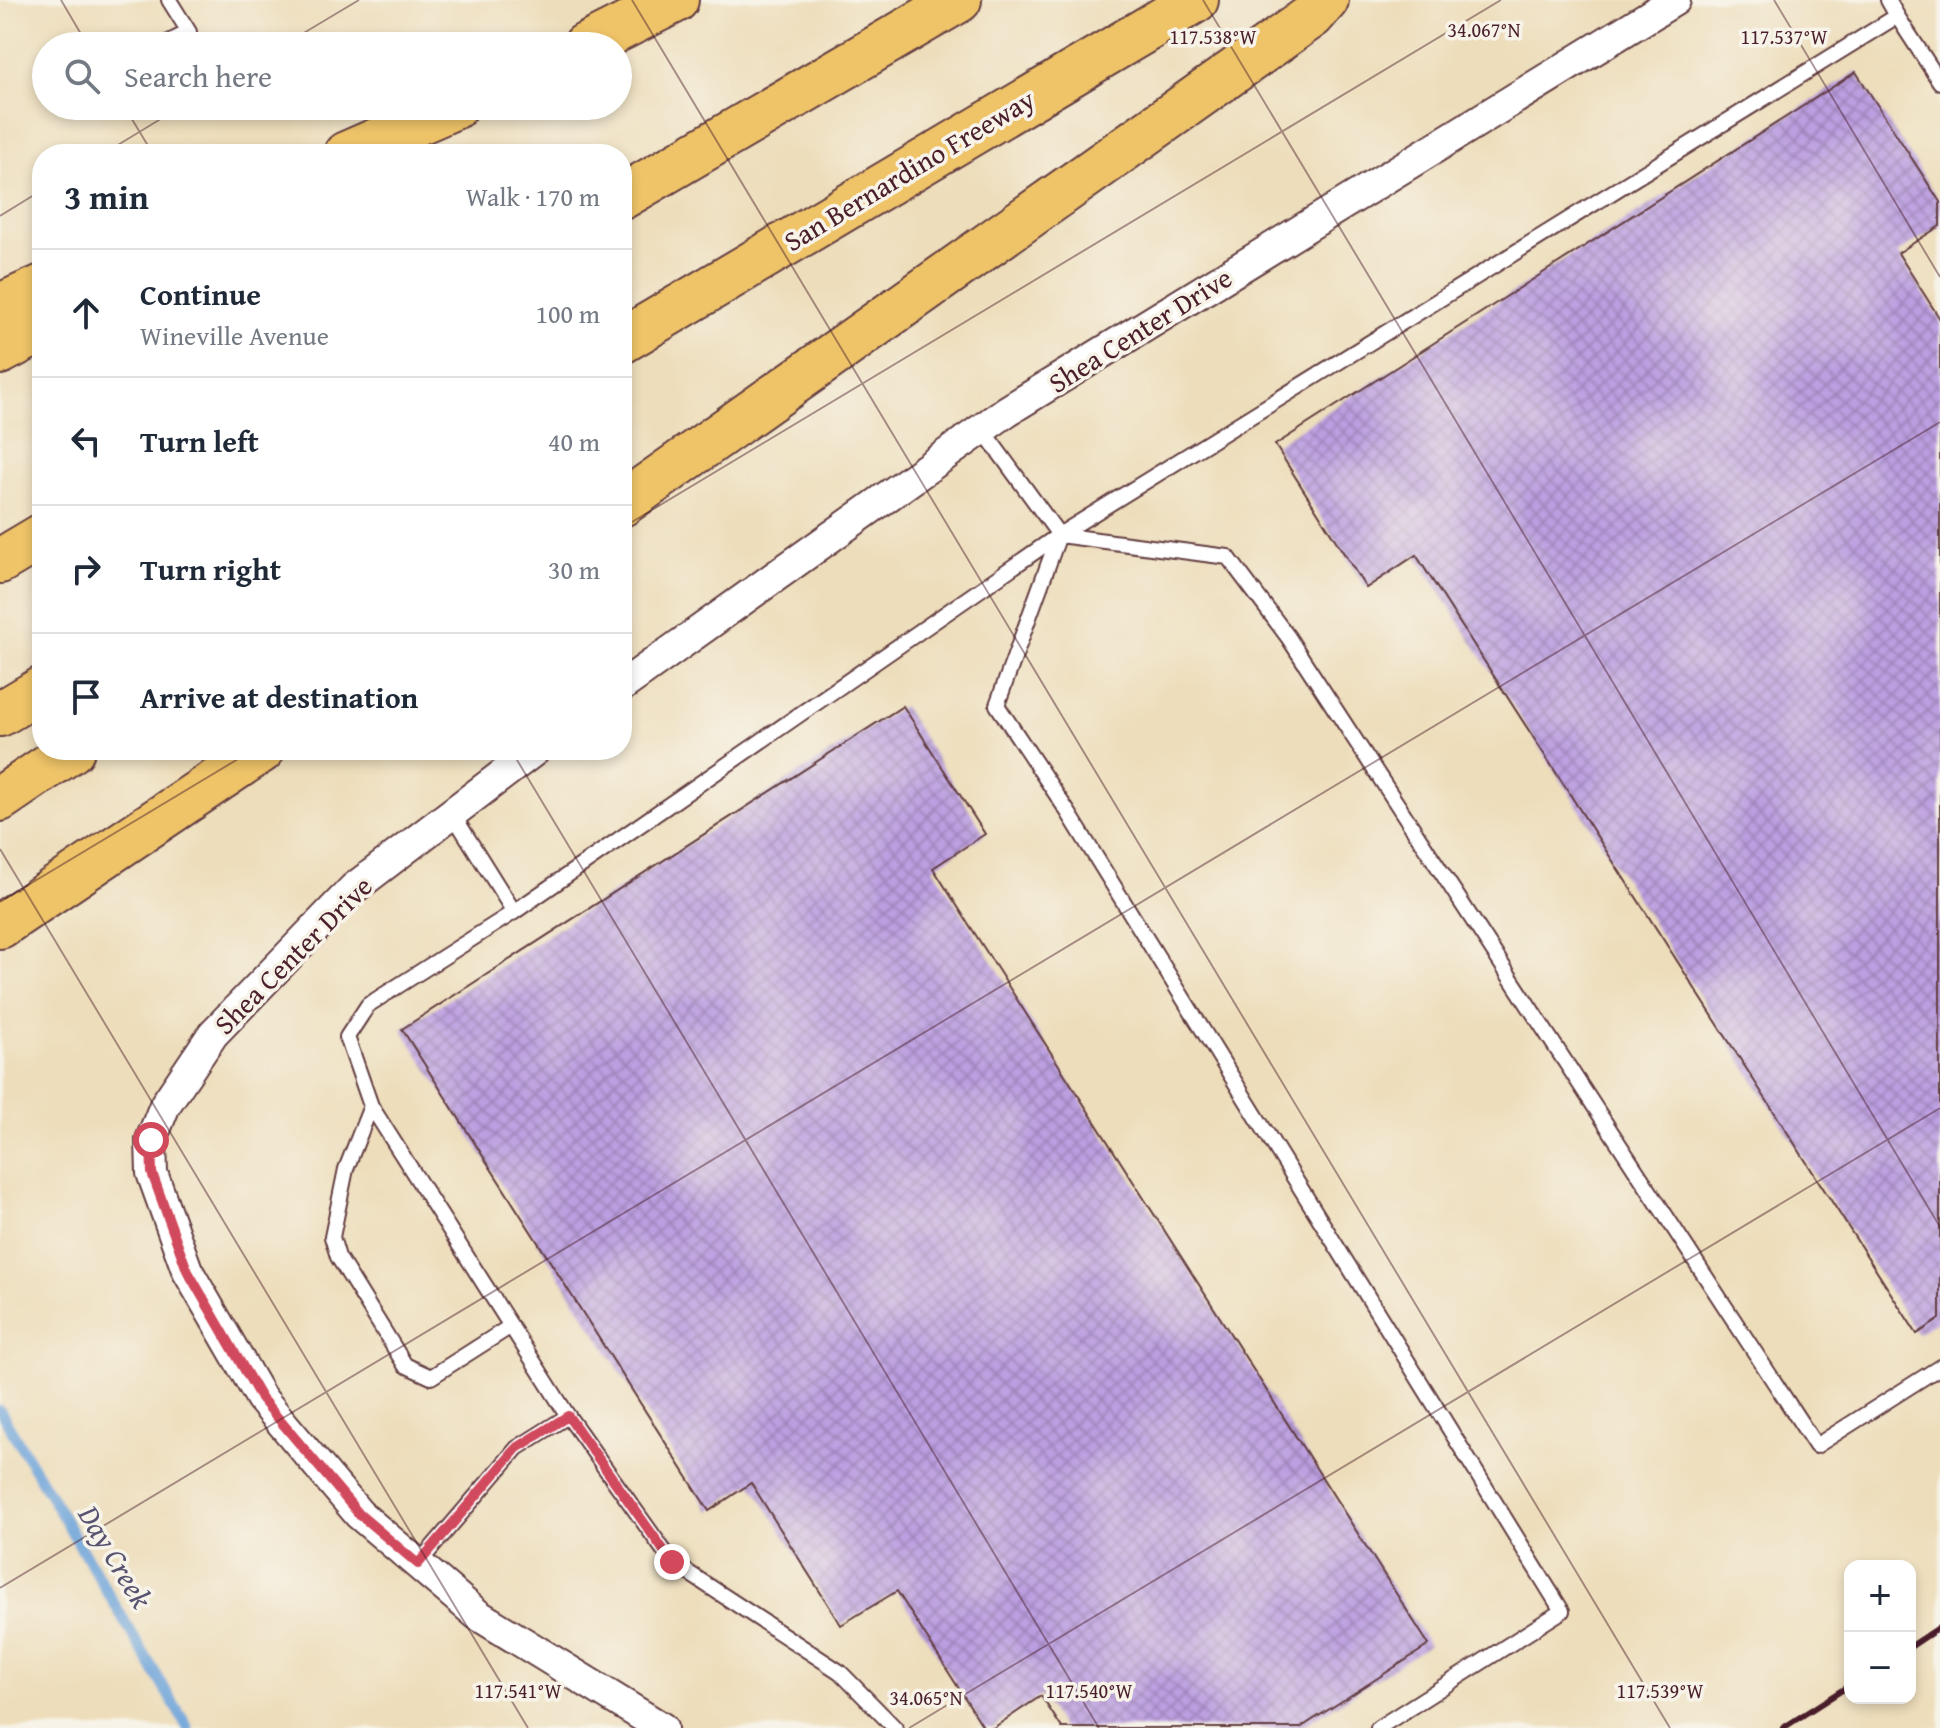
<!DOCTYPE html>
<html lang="en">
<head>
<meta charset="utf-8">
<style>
	body { margin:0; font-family:"Gentium Book Plus",serif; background:#f6f6f7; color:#1f2937 }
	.controls { position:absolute; right:24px; bottom:24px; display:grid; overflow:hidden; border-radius:16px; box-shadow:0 4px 12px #0003 }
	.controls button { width:72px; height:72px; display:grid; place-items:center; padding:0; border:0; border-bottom:2px solid #e0e1e3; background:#fff; color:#1f2937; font:40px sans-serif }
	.stop { position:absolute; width:24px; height:24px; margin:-18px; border:6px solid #d1495b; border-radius:50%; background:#fff }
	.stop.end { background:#d1495b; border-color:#fff; box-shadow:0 2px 8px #0008 }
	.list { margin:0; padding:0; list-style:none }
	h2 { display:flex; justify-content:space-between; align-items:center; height:104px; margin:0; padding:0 32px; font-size:34px }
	h2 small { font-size:26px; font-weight:400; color:#747a83 }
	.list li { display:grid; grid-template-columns:52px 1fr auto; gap:24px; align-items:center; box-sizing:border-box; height:128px; padding:0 32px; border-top:2px solid #e0e1e3 }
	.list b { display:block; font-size:30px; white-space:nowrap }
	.list p { margin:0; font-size:26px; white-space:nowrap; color:#747a83 }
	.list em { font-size:26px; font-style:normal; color:#747a83 }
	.icon { flex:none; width:44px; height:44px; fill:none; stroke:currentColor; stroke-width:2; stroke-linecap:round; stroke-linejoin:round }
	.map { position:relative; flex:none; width:1940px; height:1728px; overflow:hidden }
	.search { position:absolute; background:#fff; box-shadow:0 4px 12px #0003; left:32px; top:32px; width:600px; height:88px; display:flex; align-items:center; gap:20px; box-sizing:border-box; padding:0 28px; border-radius:44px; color:#747a83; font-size:30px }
	.panel { position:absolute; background:#fff; box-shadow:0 4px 12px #0003; left:32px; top:144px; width:600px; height:616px; border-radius:32px }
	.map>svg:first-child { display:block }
</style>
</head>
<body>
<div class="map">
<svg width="1940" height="1728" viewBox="0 0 1940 1728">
	<defs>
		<pattern id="building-cross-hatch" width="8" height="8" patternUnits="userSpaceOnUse" patternTransform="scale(2)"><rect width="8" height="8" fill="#bc9fe1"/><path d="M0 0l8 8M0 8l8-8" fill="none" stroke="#9b81b7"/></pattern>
	</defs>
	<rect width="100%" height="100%" fill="#f7f3e8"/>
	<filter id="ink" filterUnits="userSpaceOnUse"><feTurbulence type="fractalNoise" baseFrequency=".0125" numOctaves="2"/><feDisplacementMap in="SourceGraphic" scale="16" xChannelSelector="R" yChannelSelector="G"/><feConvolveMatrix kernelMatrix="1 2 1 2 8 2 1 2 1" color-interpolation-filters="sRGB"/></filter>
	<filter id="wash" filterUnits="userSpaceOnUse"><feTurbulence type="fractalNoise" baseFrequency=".006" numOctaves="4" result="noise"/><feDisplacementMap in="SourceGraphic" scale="32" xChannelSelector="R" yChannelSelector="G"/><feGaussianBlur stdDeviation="1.8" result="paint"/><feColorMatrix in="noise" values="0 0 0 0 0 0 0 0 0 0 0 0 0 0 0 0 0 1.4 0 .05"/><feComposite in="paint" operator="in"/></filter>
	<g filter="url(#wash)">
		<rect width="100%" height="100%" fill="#edddba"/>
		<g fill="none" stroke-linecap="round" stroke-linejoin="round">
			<polyline stroke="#6aa2d9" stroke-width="11" points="0,1411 188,1728"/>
		</g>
		<g id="blocks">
			<g fill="url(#building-cross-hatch)">
				<polygon points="1856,72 1940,202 1940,226 1898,253 1940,319 1940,1319 1917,1334 1416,555 1366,588 1275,445"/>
				<polygon points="903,706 985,834 933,868 1429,1645 1300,1728 1062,1728 1041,1696 993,1728 984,1728 897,1591 841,1625 751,1483 709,1511 402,1029"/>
			</g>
		</g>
	</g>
	<g filter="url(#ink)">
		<use href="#blocks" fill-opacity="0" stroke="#623c40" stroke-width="2"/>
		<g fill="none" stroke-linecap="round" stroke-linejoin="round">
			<g stroke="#623c40" stroke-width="18">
				<g id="lane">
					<polyline points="1897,16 1940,82"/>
					<polyline points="165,44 189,32 169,0"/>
					<polyline points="982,429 1059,535 1228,557 1288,637 1816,1446 1940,1367"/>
					<polyline points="1059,535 997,705 1068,812 1562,1611 1378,1728"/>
					<polyline points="452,813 514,912"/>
					<polyline points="371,1106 346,1169 332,1237 338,1257 405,1365 431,1377 511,1326"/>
					<polyline points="568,1416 672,1562 840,1672 895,1728"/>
					<polyline points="418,1564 517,1448 568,1416 371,1106 347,1037 368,1005 514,912 1059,535 1897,16 1888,0"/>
				</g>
			</g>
			<g stroke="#623c40" stroke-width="34">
				<g id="street">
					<polyline points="622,686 1007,411 1675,0"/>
					<polyline points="535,750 354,888 213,1034 165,1105 151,1140 152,1173 187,1270 261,1398 359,1514 478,1615 662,1728"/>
				</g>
			</g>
			<g stroke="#623c40" stroke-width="48">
				<g id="highway">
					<polyline points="585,46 676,0"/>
					<polyline points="346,154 456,106"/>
					<polyline points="622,197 959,0"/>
					<polyline points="0,306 42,287"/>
					<polyline points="622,341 1196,0"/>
					<polyline points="0,352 42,330"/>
					<polyline points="622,504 1312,16 1326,0"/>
					<polyline points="0,561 42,536"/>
					<polyline points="0,714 42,689"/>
					<polyline points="0,799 72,750"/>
					<polyline points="0,926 262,750"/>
				</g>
			</g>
			<use href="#lane" stroke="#fff" stroke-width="14"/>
			<use href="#street" stroke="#fff" stroke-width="30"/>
			<use href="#highway" stroke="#efc469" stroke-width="44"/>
			<g stroke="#4a1f2b" stroke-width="6">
				<polyline points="1910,1647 1940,1627"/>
				<polyline points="1783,1728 1850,1685"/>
			</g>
		</g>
	</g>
	<g fill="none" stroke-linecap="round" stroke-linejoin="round" filter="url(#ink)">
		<polyline stroke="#d1495b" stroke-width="10" points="151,1140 152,1173 187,1270 261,1398 359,1514 418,1564 517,1448 568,1416 672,1562"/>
	</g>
	<path fill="none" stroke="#4a1f2b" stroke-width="2" stroke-opacity="0.45" d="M61,0l27,46M632,0l1038,1728M1203,0l737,1227M1774,0l166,277M282,46l77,-46M124,106l29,48M103,154l79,-48M0,216l42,-26M622,528l879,-528M511,750l588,978M0,849l528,879M0,902l253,-152M0,1588l1940,-1166M909,1728l1031,-620"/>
	<g text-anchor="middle" stroke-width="7" stroke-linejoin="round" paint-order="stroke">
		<g font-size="28" fill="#4a1f2b" stroke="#f7f3e8">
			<text transform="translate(909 170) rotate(-31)" y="10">San Bernardino Freeway</text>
			<text transform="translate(1140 330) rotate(-32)" y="10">Shea Center Drive</text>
			<text transform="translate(293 955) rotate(-45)" y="10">Shea Center Drive</text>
		</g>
		<g font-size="30" font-style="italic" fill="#575371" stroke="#f7f3e8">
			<text transform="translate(115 1557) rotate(59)" y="10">Day Creek</text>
		</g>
	</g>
	<g font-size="20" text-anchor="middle" fill="#4a1f2b" stroke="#f7f3e8" stroke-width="7" stroke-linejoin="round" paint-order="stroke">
		<text x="1484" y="37">34.067°N</text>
		<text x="1784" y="44">117.537°W</text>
		<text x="1213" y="44">117.538°W</text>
		<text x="518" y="1698">117.541°W</text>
		<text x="1089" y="1698">117.540°W</text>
		<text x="1660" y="1698">117.539°W</text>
		<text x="926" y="1705">34.065°N</text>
	</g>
</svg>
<div class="controls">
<button>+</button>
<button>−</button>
</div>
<div class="stop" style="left:151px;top:1140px"></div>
<div class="stop end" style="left:672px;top:1562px"></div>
<div class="search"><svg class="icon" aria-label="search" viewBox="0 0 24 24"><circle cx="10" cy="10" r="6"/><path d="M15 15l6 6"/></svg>Search here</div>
<section class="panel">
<h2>3 min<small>Walk · 170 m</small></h2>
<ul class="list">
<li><svg class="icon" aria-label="ahead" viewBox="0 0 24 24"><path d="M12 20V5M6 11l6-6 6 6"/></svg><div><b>Continue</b><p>Wineville Avenue</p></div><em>100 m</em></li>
<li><svg class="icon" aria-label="left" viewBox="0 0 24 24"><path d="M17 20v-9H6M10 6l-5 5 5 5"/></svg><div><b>Turn left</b></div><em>40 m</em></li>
<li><svg class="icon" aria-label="right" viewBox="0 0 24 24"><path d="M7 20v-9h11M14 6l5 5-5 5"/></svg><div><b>Turn right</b></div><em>30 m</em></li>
<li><svg class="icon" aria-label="arrive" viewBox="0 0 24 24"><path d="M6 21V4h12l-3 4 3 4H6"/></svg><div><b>Arrive at destination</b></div></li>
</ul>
</section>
</div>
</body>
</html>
